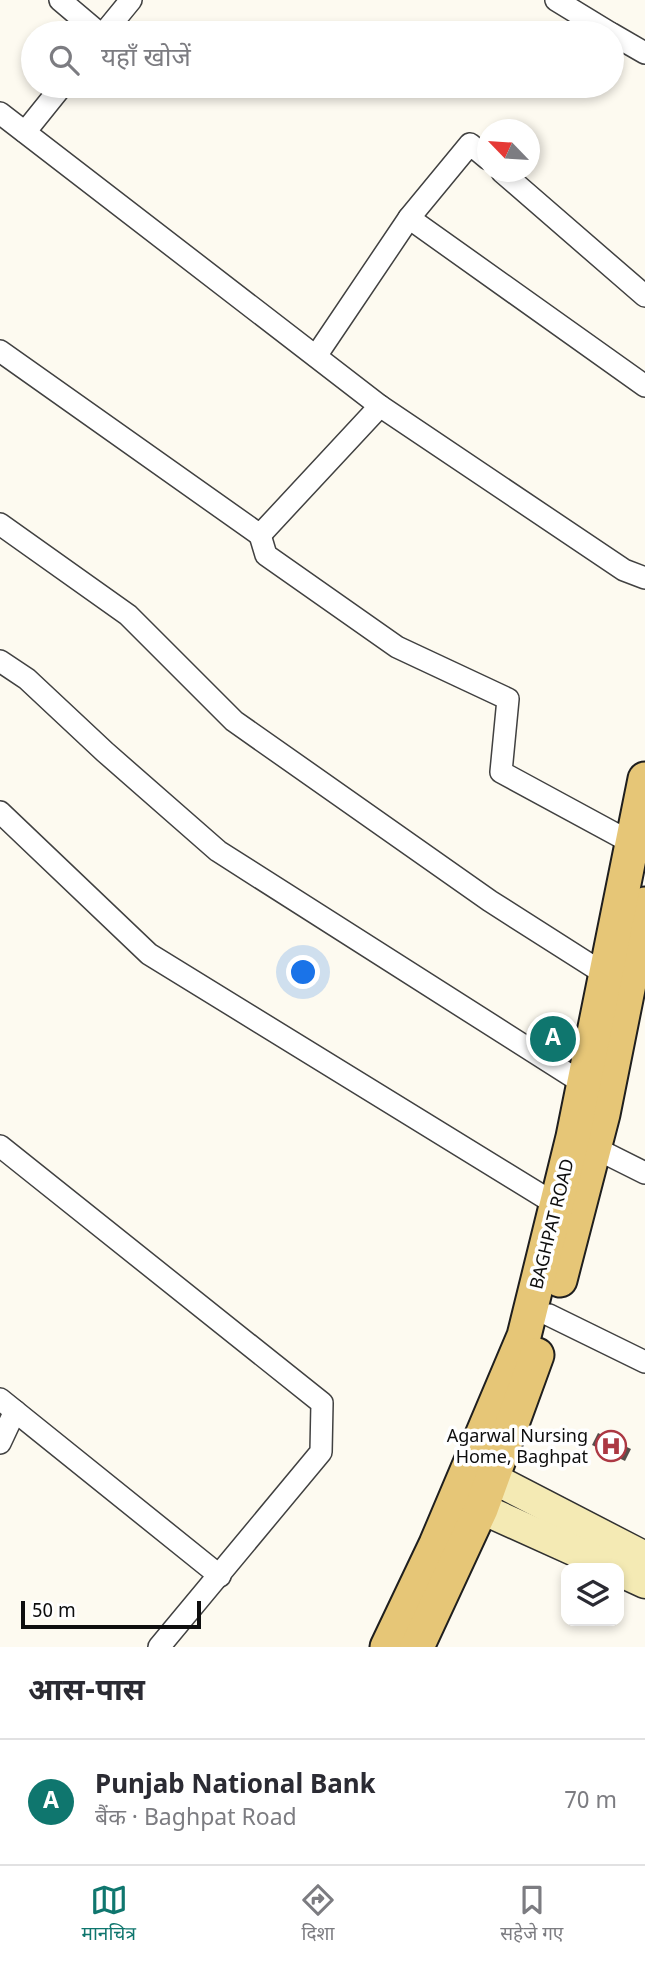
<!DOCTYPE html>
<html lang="hi">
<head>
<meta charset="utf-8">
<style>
	body { margin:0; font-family:Georgia,"Noto Sans Devanagari",serif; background:#f7f7f7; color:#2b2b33 }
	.controls { position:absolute; right:21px; bottom:21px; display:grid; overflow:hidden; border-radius:14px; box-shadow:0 4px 10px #0003 }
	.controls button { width:63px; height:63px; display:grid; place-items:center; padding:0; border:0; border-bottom:2px solid #e1e1e2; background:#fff; color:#2b2b33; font:35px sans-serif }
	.compass { position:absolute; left:477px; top:119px; width:63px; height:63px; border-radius:50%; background:#fff; box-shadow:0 4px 10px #0003; rotate:295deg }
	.scale { position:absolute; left:21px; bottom:18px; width:180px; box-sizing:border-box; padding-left:7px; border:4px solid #0e0e0e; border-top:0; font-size:19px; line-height:24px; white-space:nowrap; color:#0e0e0e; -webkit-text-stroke:5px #fff; paint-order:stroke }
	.you { position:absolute; left:304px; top:973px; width:24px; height:24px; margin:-18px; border:5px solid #fff; border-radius:50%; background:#1a73e8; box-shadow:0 0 0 10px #1a73e833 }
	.badge { display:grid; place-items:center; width:46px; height:46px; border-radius:50%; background:#0f766e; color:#fff; font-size:23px; font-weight:700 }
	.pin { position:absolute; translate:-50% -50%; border:4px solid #fff; box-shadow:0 2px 7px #0006 }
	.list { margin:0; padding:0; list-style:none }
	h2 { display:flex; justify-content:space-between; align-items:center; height:91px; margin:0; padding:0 28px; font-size:30px }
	h2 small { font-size:23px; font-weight:400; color:#7c7c81 }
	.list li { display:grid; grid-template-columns:46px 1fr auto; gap:21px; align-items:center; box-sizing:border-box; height:126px; padding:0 28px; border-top:2px solid #e1e1e2 }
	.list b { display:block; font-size:26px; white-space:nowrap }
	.list p { margin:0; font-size:23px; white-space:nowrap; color:#7c7c81 }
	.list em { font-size:23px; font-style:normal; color:#7c7c81 }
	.icon { flex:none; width:38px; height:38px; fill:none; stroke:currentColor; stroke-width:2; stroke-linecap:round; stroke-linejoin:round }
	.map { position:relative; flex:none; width:645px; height:1647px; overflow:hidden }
	.search { position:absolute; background:#fff; box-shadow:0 4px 10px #0003; left:21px; right:21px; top:21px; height:77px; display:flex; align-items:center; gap:18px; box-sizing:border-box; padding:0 24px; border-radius:38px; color:#7c7c81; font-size:26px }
	.sheet { height:217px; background:#fff }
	nav { display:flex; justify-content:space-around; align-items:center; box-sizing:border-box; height:98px; border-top:2px solid #e1e1e2; background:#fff; font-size:19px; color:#7c7c81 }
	nav a { display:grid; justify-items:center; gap:4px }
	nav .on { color:#0f766e }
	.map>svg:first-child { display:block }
</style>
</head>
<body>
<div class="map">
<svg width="645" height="1647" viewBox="0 0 645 1647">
	<rect width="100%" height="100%" fill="#fdfaf0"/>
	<polygon fill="#554f4c" points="598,1433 631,1449 625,1461 592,1445"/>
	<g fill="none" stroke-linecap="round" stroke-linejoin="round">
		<g stroke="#414141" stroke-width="24">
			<g id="street">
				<polyline points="60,0 99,33"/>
				<polyline points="556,0 610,33"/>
				<polyline points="104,33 131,0"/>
				<polyline points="612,34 645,53"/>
				<polyline points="0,113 380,406 624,570 645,578"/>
				<polyline points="25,132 62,86"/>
				<polyline points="502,172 645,296"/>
				<polyline points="409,218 470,144 488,159"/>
				<polyline points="0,351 260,535 380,406"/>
				<polyline points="316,356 409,218 645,386"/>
				<polyline points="0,524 128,615 234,721 490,901 614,980"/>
				<polyline points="260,535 266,555 397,647 508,699 501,772 632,843"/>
				<polyline points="0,661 27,679 105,752 218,851 584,1084"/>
				<polyline points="0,812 149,954 557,1205"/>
				<polyline points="0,1146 322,1403 321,1452 159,1647"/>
				<polyline points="595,1148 645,1173"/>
				<polyline points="549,1315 645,1362"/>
				<polyline points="0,1399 220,1576"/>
				<polyline points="0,1443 15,1411"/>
			</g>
		</g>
		<g stroke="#303030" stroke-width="33">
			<g id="secondary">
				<polyline points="471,1467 645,1557"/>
				<polyline points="460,1499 613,1568"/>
				<polyline points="619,1571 645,1583"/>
			</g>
		</g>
		<g stroke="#1f1f1f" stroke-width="37">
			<g id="primary">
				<polyline points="560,1280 603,1114 645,904"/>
				<polyline points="387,1647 436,1544 524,1336 573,1137 645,779"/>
				<polyline points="417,1647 481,1509 537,1355"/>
			</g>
		</g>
		<use href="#street" stroke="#fff" stroke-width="21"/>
		<use href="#secondary" stroke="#f4eab4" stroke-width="30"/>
		<use href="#primary" stroke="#e6c677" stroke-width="33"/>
	</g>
	<defs>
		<g id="hospital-ring" transform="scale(1.575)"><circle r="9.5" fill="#fff" stroke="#ac3843" stroke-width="1.5"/><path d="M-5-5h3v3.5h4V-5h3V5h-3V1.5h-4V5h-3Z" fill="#ac3843"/></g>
	</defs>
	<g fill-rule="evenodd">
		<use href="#hospital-ring" x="611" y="1446"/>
	</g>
	<g text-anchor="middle" stroke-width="7" stroke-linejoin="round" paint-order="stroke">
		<g font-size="18" fill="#0e0e0e" stroke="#fff">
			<text transform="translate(552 1224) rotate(-76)" y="6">BAGHPAT ROAD</text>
		</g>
		<g font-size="18" fill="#0e0e0e" stroke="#fff" text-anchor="end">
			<text x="588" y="1442">Agarwal Nursing<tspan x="588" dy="21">Home, Baghpat</tspan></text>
		</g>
	</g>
</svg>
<div class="controls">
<button><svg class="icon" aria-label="layers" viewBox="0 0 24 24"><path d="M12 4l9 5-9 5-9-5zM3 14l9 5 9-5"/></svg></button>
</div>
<svg class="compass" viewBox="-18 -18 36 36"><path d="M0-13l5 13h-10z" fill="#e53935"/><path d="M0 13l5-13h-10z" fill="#7c7c81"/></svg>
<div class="scale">50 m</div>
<div class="you"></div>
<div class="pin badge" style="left:553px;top:1039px">A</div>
<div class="search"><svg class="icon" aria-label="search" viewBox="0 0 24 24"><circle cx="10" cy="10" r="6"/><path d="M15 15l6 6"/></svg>यहाँ खोजें</div>
</div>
<section class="sheet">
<h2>आस-पास<small></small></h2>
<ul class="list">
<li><span class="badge">A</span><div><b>Punjab National Bank</b><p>बैंक · Baghpat Road</p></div><em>70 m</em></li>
</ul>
</section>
<nav>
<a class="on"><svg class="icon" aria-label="map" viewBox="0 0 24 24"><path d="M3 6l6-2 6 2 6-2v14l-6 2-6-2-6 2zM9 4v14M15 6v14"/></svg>मानचित्र</a>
<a><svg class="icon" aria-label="directions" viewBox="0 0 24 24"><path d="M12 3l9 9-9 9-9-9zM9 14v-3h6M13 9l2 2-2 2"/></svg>दिशा</a>
<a><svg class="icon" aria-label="saved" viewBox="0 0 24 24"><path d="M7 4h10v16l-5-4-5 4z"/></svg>सहेजे गए</a>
</nav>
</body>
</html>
